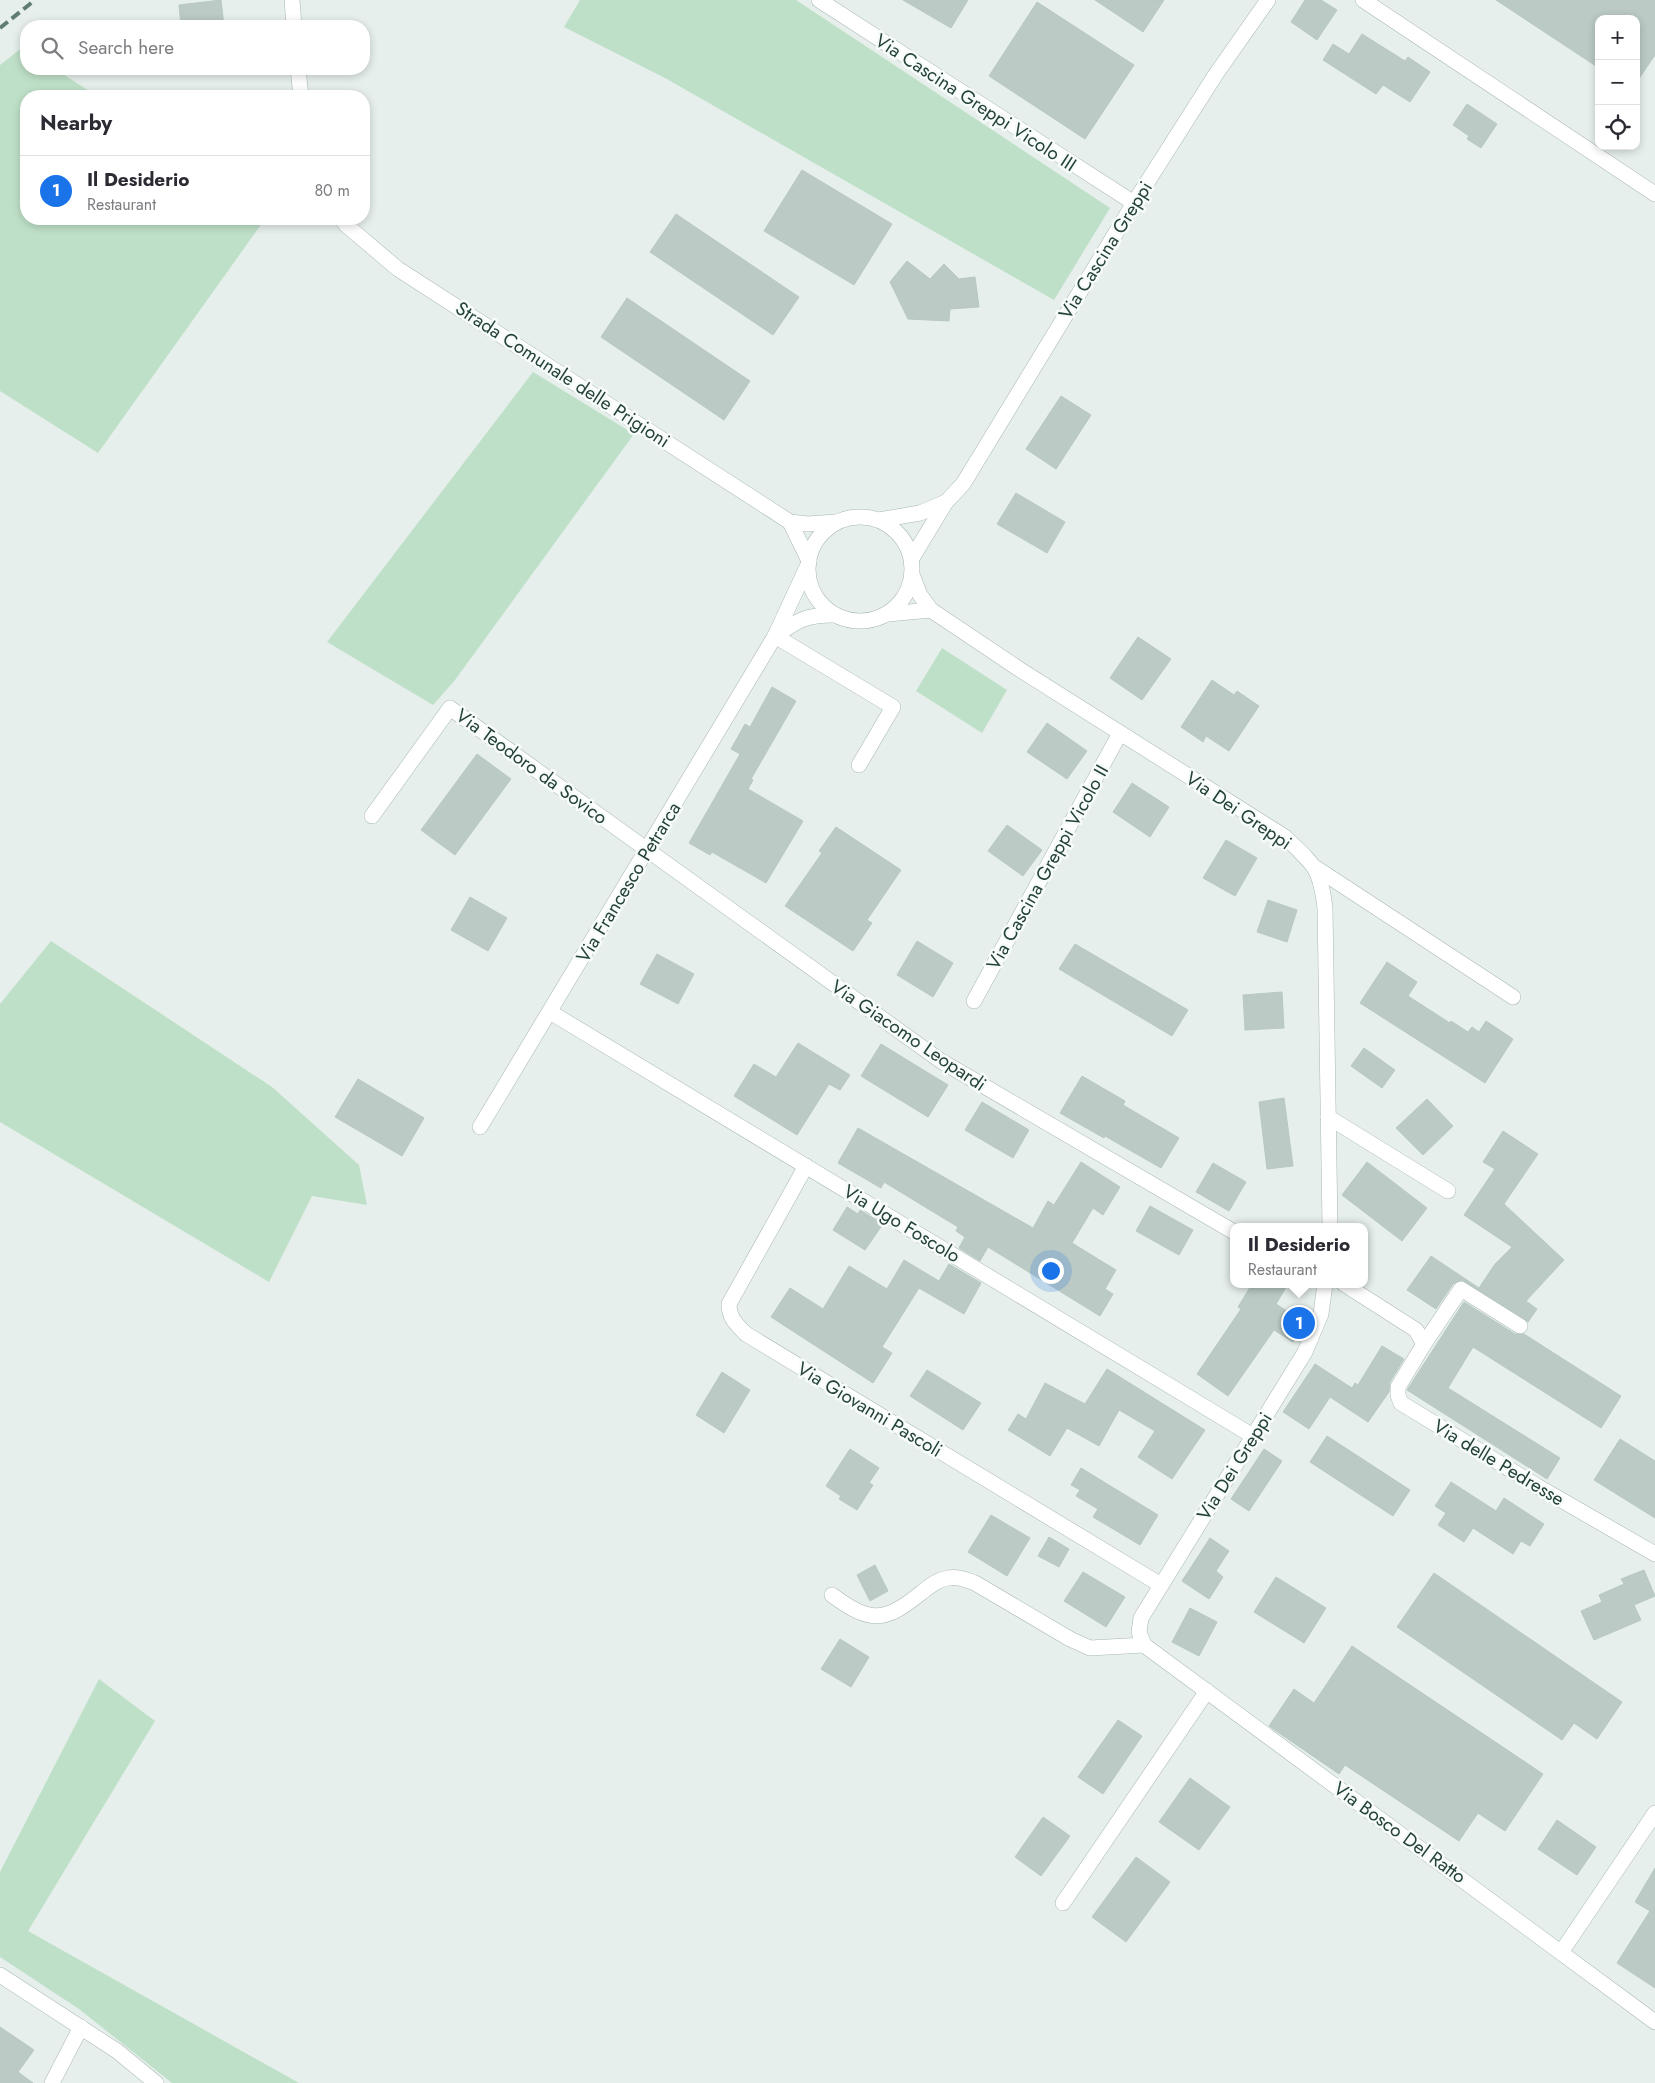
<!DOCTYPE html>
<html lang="en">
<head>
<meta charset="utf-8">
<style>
	body { margin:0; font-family:Jost,sans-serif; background:#f7f7f7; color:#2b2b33 }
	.controls { position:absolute; right:15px; top:15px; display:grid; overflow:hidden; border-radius:10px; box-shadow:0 2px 8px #0003 }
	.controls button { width:45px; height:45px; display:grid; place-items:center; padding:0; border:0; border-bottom:1px solid #e1e1e2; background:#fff; color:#2b2b33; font:25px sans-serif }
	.you { position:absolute; left:1050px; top:1270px; width:18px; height:18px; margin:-12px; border:4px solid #fff; border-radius:50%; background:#1a73e8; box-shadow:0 0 0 8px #1a73e833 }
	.badge { display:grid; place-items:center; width:32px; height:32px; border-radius:50%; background:#1a73e8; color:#fff; font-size:16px; font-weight:700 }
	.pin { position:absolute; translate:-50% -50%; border:2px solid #fff; box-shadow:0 1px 5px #0006 }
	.popup { position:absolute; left:1230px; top:1223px; width:138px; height:65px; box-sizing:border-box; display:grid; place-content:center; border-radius:10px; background:#fff; filter:drop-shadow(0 1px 4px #0005); font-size:16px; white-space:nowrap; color:#7c7c81 }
	.popup b { font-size:19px; color:#2b2b33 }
	.popup::after { content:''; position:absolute; left:50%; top:100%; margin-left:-10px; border:10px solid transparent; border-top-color:#fff }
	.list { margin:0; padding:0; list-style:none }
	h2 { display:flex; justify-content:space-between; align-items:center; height:65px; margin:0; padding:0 20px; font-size:21px }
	h2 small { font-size:16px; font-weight:400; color:#7c7c81 }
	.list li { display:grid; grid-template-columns:32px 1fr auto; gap:15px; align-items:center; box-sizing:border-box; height:70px; padding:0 20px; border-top:1px solid #e1e1e2 }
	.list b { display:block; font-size:19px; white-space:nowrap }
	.list p { margin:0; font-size:16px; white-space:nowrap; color:#7c7c81 }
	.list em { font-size:16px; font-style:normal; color:#7c7c81 }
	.icon { flex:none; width:28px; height:28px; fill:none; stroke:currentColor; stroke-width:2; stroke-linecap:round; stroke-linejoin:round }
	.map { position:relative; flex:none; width:1655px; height:2083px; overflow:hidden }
	.search { position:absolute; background:#fff; box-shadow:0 2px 8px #0003; left:20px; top:20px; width:350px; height:55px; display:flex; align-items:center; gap:12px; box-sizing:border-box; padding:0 18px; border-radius:20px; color:#7c7c81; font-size:19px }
	.panel { position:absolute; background:#fff; box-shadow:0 2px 8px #0003; left:20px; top:90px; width:350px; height:135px; border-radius:20px }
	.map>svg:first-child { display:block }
</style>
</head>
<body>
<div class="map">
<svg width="1655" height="2083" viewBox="0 0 1655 2083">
	<rect width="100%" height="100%" fill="#e6efeb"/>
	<g fill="#bfe0c8">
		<polygon points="580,0 796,0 1110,208 1054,300 665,78 564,27"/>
		<polygon points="23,47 26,49 26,69 55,69 97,96 26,96 26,219 265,219 98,453 0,391 0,65"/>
		<polygon points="533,372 634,434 455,680 433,705 327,642"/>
		<polygon points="942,648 1007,690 982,733 916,691"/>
		<polygon points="51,941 272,1087 359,1165 367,1205 312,1196 269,1282 0,1122 0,1004"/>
		<polygon points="99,1679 155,1721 28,1931 299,2083 172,2083 79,2009 0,1957 0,1872"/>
	</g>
	<g fill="#bbcac4" stroke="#b8c9c2">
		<polygon points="221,0 224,26 181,26 179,5"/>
		<polygon points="903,0 968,0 951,28"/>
		<polygon points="1095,0 1164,0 1143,32"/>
		<polygon points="1305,0 1321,0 1337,10 1317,40 1291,22"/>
		<polygon points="1496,0 1655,0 1655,55 1636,83 1636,19 1599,19 1599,68"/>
		<polygon points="1037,2 1134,65 1085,139 989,76"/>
		<polygon points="1362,34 1405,61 1408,57 1430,72 1410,102 1383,85 1376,94 1323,60 1333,44 1349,54"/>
		<polygon points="1467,104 1497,124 1481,148 1467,139 1469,136 1453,125"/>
		<polygon points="802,170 892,224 854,285 764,231"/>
		<polygon points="676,214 799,297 773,335 650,252"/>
		<polygon points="907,261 930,279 944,264 959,279 975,277 979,307 950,309 949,321 908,319 890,282"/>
		<polygon points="627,298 750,381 724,420 601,337"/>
		<polygon points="1061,396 1091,415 1056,469 1026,449"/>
		<polygon points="1016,493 1065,522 1047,553 997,524"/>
		<polygon points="1138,637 1171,659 1142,700 1110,678"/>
		<polygon points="1212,680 1234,695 1237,691 1259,706 1229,751 1206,736 1203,742 1181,727"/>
		<polygon points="772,687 796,701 751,779 753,780 748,789 803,821 766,883 712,852 710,855 689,843 740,754 731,749 745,724 750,727"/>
		<polygon points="1047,723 1087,751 1067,779 1027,752"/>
		<polygon points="477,754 511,779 455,855 421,830"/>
		<polygon points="1132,783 1169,807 1150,837 1113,812"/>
		<polygon points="1007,825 1042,850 1023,876 988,851"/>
		<polygon points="836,827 901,870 867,920 872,923 853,951 785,906 822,853 819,851"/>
		<polygon points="1226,840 1257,858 1235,896 1203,878"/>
		<polygon points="470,897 507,918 488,951 451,930"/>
		<polygon points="1268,900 1297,910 1287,942 1257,932"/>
		<polygon points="917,941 953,963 933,997 897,975"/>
		<polygon points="1075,944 1188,1010 1172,1036 1059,969"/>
		<polygon points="657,954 694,974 678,1004 640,984"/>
		<polygon points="1387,962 1417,982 1408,996 1450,1023 1451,1021 1468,1032 1472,1027 1479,1032 1486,1021 1513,1039 1485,1083 1360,1003"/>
		<polygon points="1282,992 1284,1028 1245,1030 1243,995"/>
		<polygon points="798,1043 850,1075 840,1090 829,1084 797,1135 734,1096 754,1064 776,1077"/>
		<polygon points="881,1044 948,1085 928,1117 861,1076"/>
		<polygon points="1364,1048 1395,1070 1382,1088 1351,1066"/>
		<polygon points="1082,1076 1125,1101 1123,1105 1179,1138 1161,1168 1105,1136 1104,1138 1060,1113"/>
		<polygon points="358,1079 424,1118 402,1156 335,1117"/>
		<polygon points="1284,1098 1293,1166 1267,1169 1259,1102"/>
		<polygon points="1427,1099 1453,1126 1423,1155 1396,1128"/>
		<polygon points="982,1102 1029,1130 1013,1158 965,1130"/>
		<polygon points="858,1128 1033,1228 1048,1201 1054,1205 1081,1162 1120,1187 1103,1215 1093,1208 1072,1243 1116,1270 1105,1289 1113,1294 1100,1316 988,1247 980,1261 959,1248 965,1237 956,1231 958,1227 884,1182 881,1188 838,1163"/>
		<polygon points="1503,1131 1538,1154 1504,1204 1564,1260 1526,1301 1537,1309 1528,1322 1462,1280 1453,1284 1436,1309 1407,1290 1431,1256 1479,1288 1495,1264 1512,1247 1464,1215 1495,1169 1483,1162"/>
		<polygon points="1367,1162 1427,1208 1402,1241 1342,1195"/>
		<polygon points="1213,1163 1246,1182 1229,1211 1196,1192"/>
		<polygon points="1150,1206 1193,1230 1179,1255 1136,1231"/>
		<polygon points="847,1207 858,1214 860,1210 883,1224 865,1250 833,1230"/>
		<polygon points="904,1260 939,1281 949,1264 981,1283 964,1314 919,1288 882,1347 892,1353 873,1383 771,1317 790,1288 823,1309 849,1266 887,1289"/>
		<polygon points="1252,1284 1288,1284 1276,1304 1305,1323 1293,1342 1274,1330 1228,1396 1197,1374 1241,1309 1238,1307"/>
		<polygon points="1464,1302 1515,1334 1524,1334 1621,1396 1601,1428 1473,1347 1448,1388 1560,1458 1547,1479 1407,1390"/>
		<polygon points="1382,1346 1404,1359 1390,1382 1389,1392 1368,1422 1330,1397 1309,1429 1283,1412 1315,1364 1352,1388 1355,1383 1358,1385"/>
		<polygon points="1107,1369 1205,1430 1172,1479 1138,1457 1155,1431 1119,1410 1099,1446 1067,1428 1050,1456 1008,1430 1018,1414 1026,1419 1045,1383 1085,1404"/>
		<polygon points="927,1370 981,1403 963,1430 910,1396"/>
		<polygon points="722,1372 750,1390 724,1433 696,1415"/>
		<polygon points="1327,1436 1410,1490 1393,1516 1310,1462"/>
		<polygon points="1620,1439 1655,1461 1655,1518 1594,1480"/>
		<polygon points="850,1449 879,1468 869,1483 873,1485 857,1510 839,1499 841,1496 826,1486"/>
		<polygon points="1264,1449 1282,1461 1249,1511 1231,1499"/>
		<polygon points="1081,1468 1158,1515 1140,1545 1093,1517 1098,1509 1076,1496 1080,1490 1071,1485"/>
		<polygon points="1451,1482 1496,1511 1504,1498 1544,1524 1530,1546 1521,1541 1513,1554 1473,1528 1464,1542 1438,1525 1446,1513 1435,1506"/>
		<polygon points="991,1515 1030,1538 1007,1576 968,1552"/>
		<polygon points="1049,1537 1069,1549 1059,1567 1038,1556"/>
		<polygon points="1210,1538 1229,1551 1216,1571 1223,1577 1209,1599 1182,1581"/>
		<polygon points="875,1565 888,1591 870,1601 857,1575"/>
		<polygon points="1644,1570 1655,1596 1634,1605 1641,1620 1594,1640 1581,1611 1602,1602 1599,1595 1624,1584 1621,1579"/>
		<polygon points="1083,1572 1125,1597 1106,1627 1064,1601"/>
		<polygon points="1434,1573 1622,1702 1597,1739 1574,1723 1562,1740 1397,1627"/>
		<polygon points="1276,1577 1326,1608 1304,1643 1254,1612"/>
		<polygon points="1190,1608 1217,1622 1199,1656 1172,1642"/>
		<polygon points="840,1639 869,1657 851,1687 821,1669"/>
		<polygon points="1352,1646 1543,1774 1505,1831 1478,1813 1459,1841 1345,1765 1339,1774 1269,1726 1294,1689 1314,1703"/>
		<polygon points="1118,1720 1142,1736 1103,1794 1078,1777"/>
		<polygon points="1190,1778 1230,1807 1199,1850 1159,1822"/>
		<polygon points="1043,1817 1070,1836 1041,1876 1015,1857"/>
		<polygon points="1557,1820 1596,1847 1577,1875 1538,1849"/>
		<polygon points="1136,1857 1170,1882 1126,1942 1092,1917"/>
		<polygon points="1655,1868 1655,1988 1617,1963 1650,1911 1635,1902"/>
		<polygon points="0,2027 34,2050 18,2072 33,2083 0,2083"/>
	</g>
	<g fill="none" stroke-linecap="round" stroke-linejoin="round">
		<g stroke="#a8b8b2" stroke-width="16">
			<g id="minor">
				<polyline points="292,0 294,26"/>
				<polyline points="819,0 1134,203"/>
				<polyline points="1363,0 1655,194"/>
				<polyline points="298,69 301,96"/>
				<polyline points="342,219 346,225 398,269 790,522 808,524 836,522"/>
				<circle cx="860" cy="569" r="52"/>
				<polyline points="879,520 920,513 946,502"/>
				<polyline points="790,522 809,561"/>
				<polyline points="912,558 946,502 963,484 1134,203 1216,74 1268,0"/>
				<path d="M931,610l88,59 266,168c29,28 35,30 40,71l5,319"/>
				<polyline points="888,614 931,610 920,595 913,577"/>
				<path d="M777,635c21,-15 29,-20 56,-20"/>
				<polyline points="775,636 893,707 859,765"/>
				<polyline points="372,816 450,708 941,1061 1234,1232"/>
				<polyline points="1316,868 1513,997"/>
				<polyline points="974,1001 1120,733"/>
				<polyline points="550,1012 1253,1436"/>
				<polyline points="1328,1117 1448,1191"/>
				<polyline points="480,1127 775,636 807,567"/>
				<path d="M806,1166l-77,138c0,14 7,20 17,30l415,251"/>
				<polyline points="1344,1284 1416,1330 1424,1344 1398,1387 1398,1395 1401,1403 1537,1486 1655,1554"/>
				<polyline points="1424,1344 1461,1289 1520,1326"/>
				<path d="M832,1595c39,29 53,27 89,-2 9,-7 16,-13 27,-15 10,-2 18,2 27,5l95,56 20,9 54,-3"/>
				<polyline points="1144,1645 1655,2022"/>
				<polyline points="1144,1645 1139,1632 1141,1618 1305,1352 1321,1314 1325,1284"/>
				<polyline points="1063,1903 1207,1691"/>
				<polyline points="1562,1951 1655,1813"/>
				<polyline points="0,1975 117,2051 156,2083"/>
				<polyline points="52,2083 81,2027"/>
			</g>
		</g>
		<use href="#minor" stroke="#fff" stroke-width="15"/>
		<polyline stroke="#5f7d75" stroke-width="4" stroke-dasharray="10 5" stroke-linecap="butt" points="0,28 35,0"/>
	</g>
	<g text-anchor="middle" stroke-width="5" stroke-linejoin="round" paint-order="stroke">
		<g font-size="19" fill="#24423a" stroke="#f7fbf9">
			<text transform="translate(976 102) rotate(33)" y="7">Via Cascina Greppi Vicolo III</text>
			<text transform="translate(1105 250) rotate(-58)" y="7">Via Cascina Greppi</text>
			<text transform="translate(563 374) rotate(33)" y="7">Strada Comunale delle Prigioni</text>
			<text transform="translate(532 766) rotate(36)" y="7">Via Teodoro da Sovico</text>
			<text transform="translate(1239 810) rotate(34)" y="7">Via Dei Greppi</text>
			<text transform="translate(1047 867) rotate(-61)" y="7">Via Cascina Greppi Vicolo II</text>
			<text transform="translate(628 882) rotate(-59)" y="7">Via Francesco Petrarca</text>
			<text transform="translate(909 1035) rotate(34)" y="7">Via Giacomo Leopardi</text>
			<text transform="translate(902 1223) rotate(31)" y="7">Via Ugo Foscolo</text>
			<text transform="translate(870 1409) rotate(31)" y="7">Via Giovanni Pascoli</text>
			<text transform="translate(1499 1462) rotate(31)" y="7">Via delle Pedresse</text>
			<text transform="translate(1234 1466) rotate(-58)" y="7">Via Dei Greppi</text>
			<text transform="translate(1400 1832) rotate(36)" y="7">Via Bosco Del Ratto</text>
		</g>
	</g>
</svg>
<div class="controls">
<button>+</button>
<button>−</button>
<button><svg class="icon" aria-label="locate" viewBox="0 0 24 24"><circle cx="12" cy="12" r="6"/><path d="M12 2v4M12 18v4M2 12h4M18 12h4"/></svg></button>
</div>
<div class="you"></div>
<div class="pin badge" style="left:1299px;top:1323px">1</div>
<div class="popup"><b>Il Desiderio</b>Restaurant</div>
<div class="search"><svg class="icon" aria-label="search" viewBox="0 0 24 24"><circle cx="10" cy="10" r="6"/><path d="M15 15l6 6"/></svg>Search here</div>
<section class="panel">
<h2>Nearby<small></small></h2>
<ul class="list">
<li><span class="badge">1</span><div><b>Il Desiderio</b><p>Restaurant</p></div><em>80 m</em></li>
</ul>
</section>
</div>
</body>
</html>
